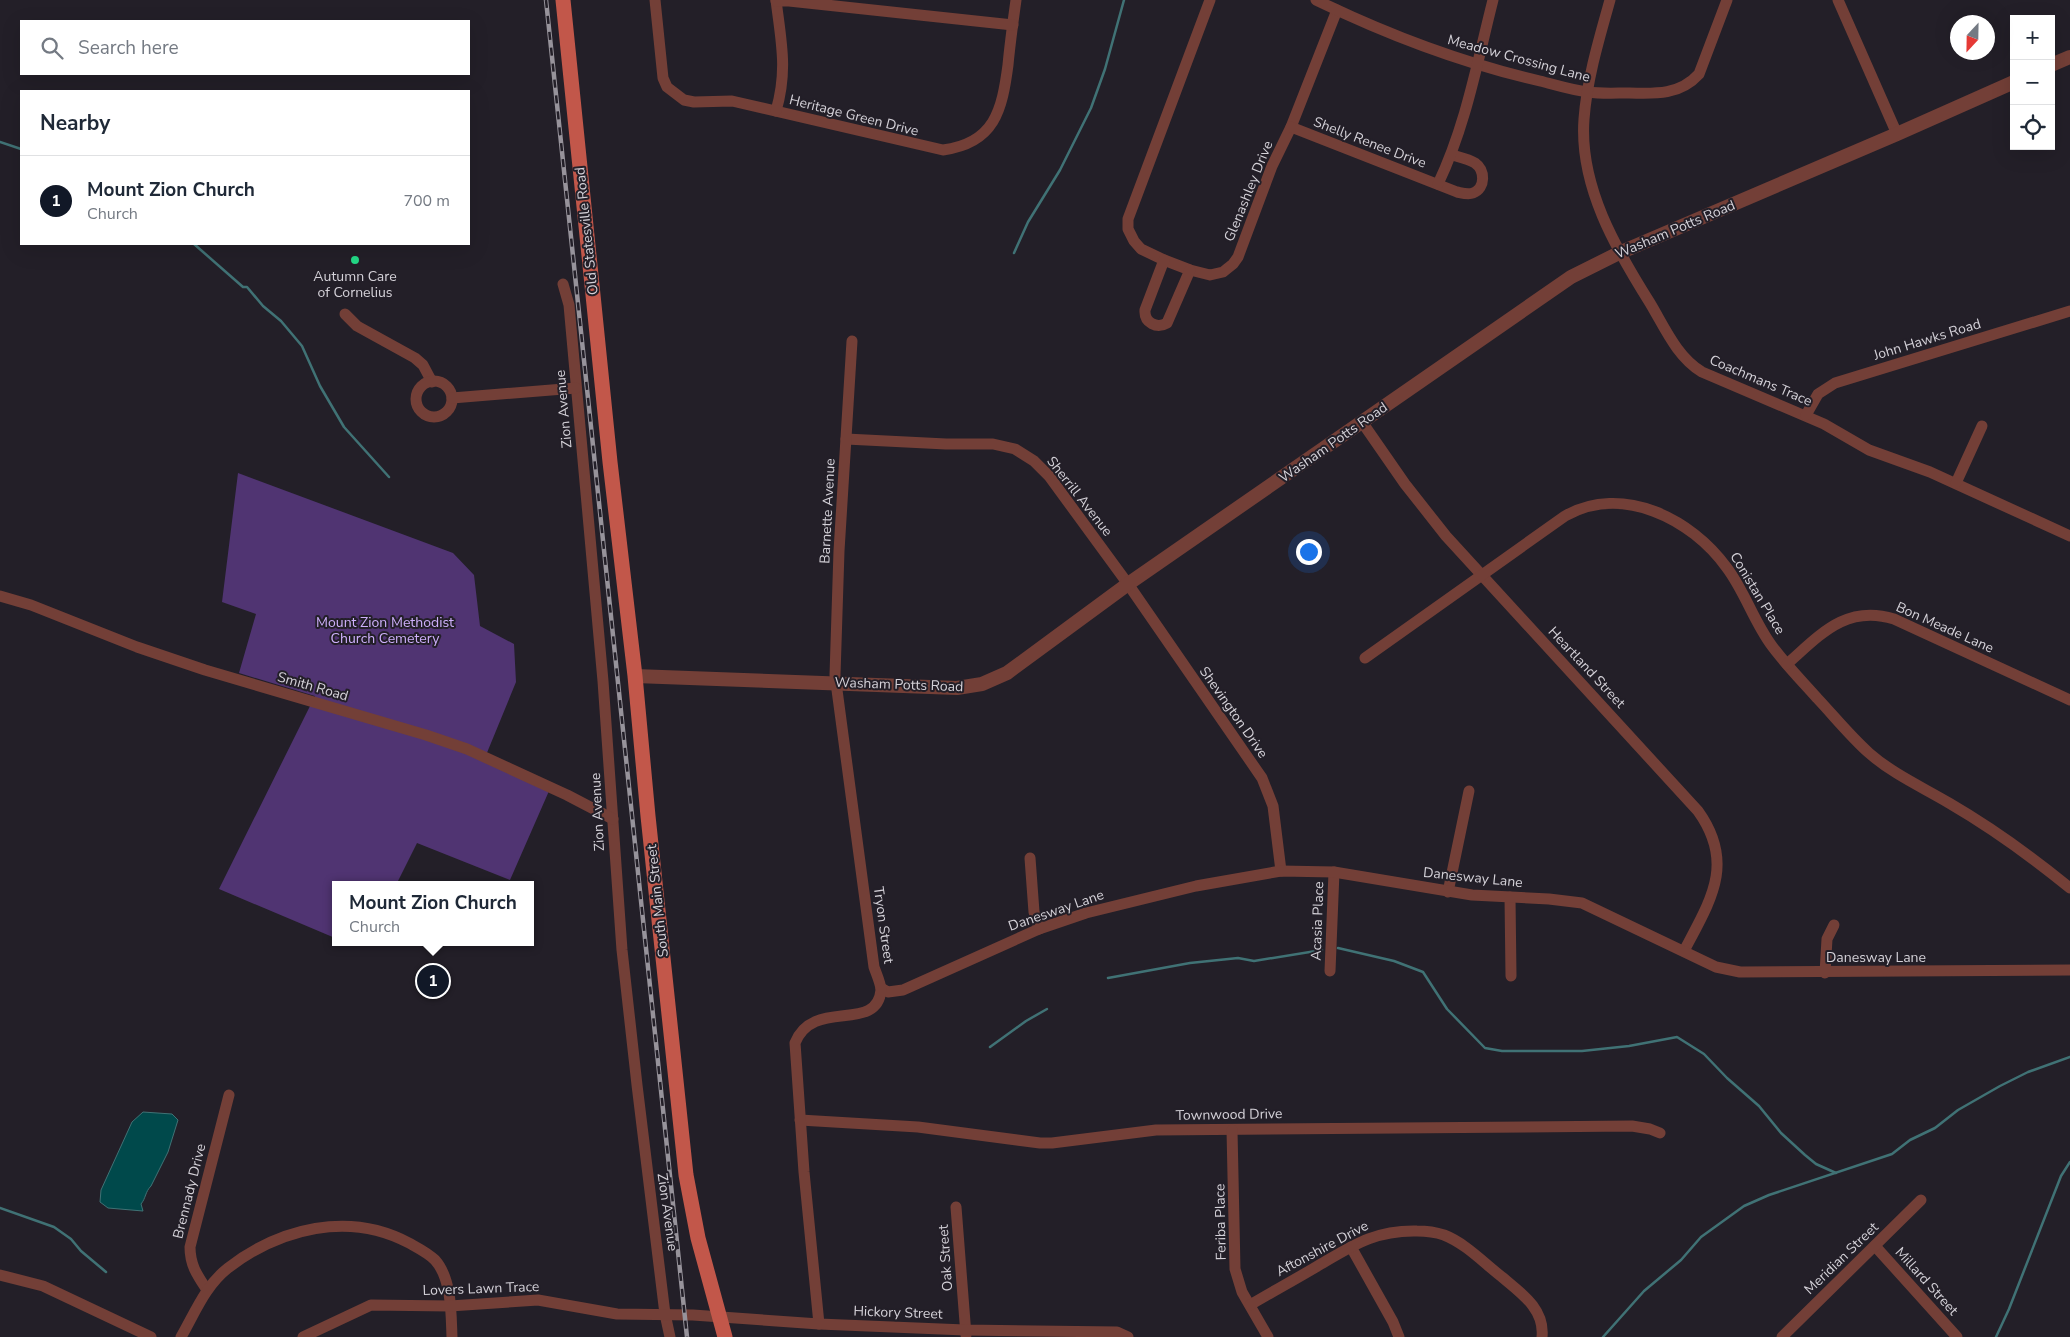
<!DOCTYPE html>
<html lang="en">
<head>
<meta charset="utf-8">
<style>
	body { margin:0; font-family:"Nunito Sans",sans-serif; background:#f2f2f3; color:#1f2937 }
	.controls { position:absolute; right:15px; top:15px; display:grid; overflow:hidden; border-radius:0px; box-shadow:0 5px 20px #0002 }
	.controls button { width:45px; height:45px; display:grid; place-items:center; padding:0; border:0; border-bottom:1px solid #e0e1e3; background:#fff; color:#1f2937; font:25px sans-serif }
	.compass { position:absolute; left:1950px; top:15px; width:45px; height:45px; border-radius:50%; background:#fff; box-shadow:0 5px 20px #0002; rotate:202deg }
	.you { position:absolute; left:1308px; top:551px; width:18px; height:18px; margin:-12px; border:4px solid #fff; border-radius:50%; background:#1a73e8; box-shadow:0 0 0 8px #1a73e833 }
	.badge { display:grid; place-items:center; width:32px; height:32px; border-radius:50%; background:#111827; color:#fff; font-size:16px; font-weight:700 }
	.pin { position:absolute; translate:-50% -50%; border:2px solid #fff; box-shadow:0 1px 5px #0006 }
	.popup { position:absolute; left:332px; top:881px; width:202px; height:65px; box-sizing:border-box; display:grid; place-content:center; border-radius:0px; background:#fff; filter:drop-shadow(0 1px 4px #0005); font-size:16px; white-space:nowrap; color:#747a83 }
	.popup b { font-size:19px; color:#1f2937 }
	.popup::after { content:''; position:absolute; left:50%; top:100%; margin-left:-10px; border:10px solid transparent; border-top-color:#fff }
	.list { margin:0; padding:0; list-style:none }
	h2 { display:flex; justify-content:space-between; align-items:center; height:65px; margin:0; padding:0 20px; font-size:21px }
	h2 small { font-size:16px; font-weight:400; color:#747a83 }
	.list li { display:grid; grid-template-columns:32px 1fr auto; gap:15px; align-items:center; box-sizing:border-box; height:90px; padding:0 20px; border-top:1px solid #e0e1e3 }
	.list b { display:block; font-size:19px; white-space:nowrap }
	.list p { margin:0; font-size:16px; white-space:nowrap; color:#747a83 }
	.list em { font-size:16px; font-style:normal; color:#747a83 }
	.icon { flex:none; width:28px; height:28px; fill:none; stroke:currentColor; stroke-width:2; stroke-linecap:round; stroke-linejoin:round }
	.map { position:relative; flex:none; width:2070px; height:1337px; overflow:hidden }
	.search { position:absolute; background:#fff; box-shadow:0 5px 20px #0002; left:20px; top:20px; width:450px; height:55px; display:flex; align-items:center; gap:12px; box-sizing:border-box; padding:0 18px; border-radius:0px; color:#747a83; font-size:19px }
	.panel { position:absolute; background:#fff; box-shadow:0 5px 20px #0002; left:20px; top:90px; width:450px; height:155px; border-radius:0px }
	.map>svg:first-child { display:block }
</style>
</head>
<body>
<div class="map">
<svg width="2070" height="1337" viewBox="0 0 2070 1337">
	<rect width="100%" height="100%" fill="#231f28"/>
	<polygon fill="#503472" points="238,473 453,553 474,575 480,626 514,644 516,682 484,760 549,791 510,880 417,843 396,885 336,885 335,938 219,889 315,696 239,673 256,614 222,602"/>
	<path fill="#00494b" stroke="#407275" d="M143,1112l29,2 6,6 -10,32 -17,34c-6,6 -5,12 -10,18l2,7 -35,-3 -8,-6 1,-12 31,-68z"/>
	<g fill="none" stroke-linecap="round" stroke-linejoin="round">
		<g stroke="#407275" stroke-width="2.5">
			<polyline points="0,142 21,149"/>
			<polyline points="194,244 243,287 247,287 263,306 281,321 302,346 320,386 344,427 389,477"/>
			<polyline points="1014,253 1028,222 1060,170 1091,108 1105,69 1124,0"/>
			<polyline points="1338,948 1394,961 1423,972 1447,1009 1485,1048 1502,1051 1582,1051 1629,1046 1677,1037 1704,1054 1727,1078 1759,1106 1781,1133 1805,1155 1816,1164 1836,1173"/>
			<polyline points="1108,978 1190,963 1238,958 1254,961 1322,950"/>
			<polyline points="990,1047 1026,1021 1047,1009"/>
			<polyline points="0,1208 54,1227 71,1239 81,1251 106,1272"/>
			<polyline points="1603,1337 1644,1291 1681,1260 1701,1237 1744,1206 1769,1195 1892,1154 1910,1140 1935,1128 1958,1110 2000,1086 2028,1072 2070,1057"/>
			<polyline points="1996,1337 2009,1309 2061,1176 2070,1162"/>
		</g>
		<g stroke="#733f37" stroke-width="11">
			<path d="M655,0l8,78 4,9 17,13 10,2 38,-1 211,49c52,-7 59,-40 65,-85 2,-22 5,-43 8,-65"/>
			<path d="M776,0c5,41 12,70 0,111"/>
			<polyline points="1210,0 1128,219 1128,229 1134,241 1141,249 1164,260 1190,270 1210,275 1223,272 1233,264 1238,257 1272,166 1291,127 1337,10"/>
			<path d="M1316,0c72,35 146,63 224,81 16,4 31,9 48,11 13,2 28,1 41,1 27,1 51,2 70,-19l28,-74"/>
			<path d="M1610,0c-11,39 -23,79 -26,119 -5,67 32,130 66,184 15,25 27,54 52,69l122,52 45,26 61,22 140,64"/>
			<polyline points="1838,0 1897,134"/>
			<polyline points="776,1 789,1 1013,25"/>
			<path d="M1291,127l166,65c5,1 11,3 16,1 13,-5 12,-23 2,-30 -6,-4 -16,-6 -23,-8"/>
			<path d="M1438,184c28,-59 39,-121 55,-184"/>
			<path d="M1164,260l-19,50c-1,13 12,19 22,13l23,-53"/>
			<polyline points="563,284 569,305 603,681 622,950 637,1085 665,1314 670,1337"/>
			<polyline points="345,314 357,326 415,358 423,365 432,382"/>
			<circle cx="434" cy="399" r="18"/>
			<polyline points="452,398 576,388"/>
			<polyline points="1806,415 1818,394 1835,383 2070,311"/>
			<path d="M1362,422l43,62 41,52 252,275c38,53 12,90 -14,140"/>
			<polyline points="846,439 946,444 993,444 1015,449 1034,461 1049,476 1128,584 1262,778 1273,806 1281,871"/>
			<polyline points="1956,483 1982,426"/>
			<polyline points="0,596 31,605 137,647 205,670 426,735 467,749 567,795 613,819"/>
			<path d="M1365,658l200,-142c57,-32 126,2 162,52 18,24 27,54 45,78 14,19 30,35 45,52 17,18 33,38 52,55 24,21 53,34 80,50 43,25 83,54 121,85"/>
			<path d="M1787,664c33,-29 59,-60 107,-45l176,81"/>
			<polyline points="1030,858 1034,912 1039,929"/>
			<polyline points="1448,892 1469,791"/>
			<polyline points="1510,897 1511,976"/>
			<polyline points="1330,971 1334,872"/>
			<polyline points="1825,973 1827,939 1834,925"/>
			<polyline points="881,988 888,992 903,990 1039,929 1086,913 1196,886 1281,871 1334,872 1472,895 1549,899 1582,903 1716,967 1740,972 2070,970"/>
			<polyline points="800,1120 918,1127 1040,1143 1052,1143 1156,1130 1632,1126 1650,1129 1660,1133"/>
			<polyline points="1232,1130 1235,1269 1242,1292 1268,1337"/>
			<polyline points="956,1207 966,1335"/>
			<polyline points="1875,1246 1957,1337"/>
			<polyline points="1351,1247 1393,1322 1399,1337"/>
			<polyline points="0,1275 43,1286 151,1337"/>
			<path d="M207,1290c-10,-15 -17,-25 -17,-43l39,-152"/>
			<path d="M1250,1305c22,-13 44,-25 66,-38 36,-21 58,-37 101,-36 9,0 18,1 27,4 21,8 40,28 58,42 19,16 43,32 40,60"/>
			<path d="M819,1324l-15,-152 -9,-129c18,-46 82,-9 86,-53 0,-6 -5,-17 -7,-23l-39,-292 4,-124 13,-210"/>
			<path d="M181,1337c14,-24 24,-51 47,-69 52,-40 121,-57 181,-25 9,5 19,10 26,17 17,19 16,54 17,77"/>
			<polyline points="303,1337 371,1305 450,1306 538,1300 617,1314 693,1315 819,1324 965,1330 1117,1332 1128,1337"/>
			<polyline points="1782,1337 1921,1200"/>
		</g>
		<g stroke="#733f37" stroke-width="14">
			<polyline points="2051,65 2070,57"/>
			<polyline points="635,676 957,688 982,684 1007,673 1128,584 1571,277 1619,253 1897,134 2014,82"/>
		</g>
		<polyline stroke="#c2574a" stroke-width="15" points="563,0 610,462 635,676 648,816 686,1175 698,1238 725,1337"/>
		<g stroke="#97939b" stroke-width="4.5">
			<polyline id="rail" points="546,0 687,1337"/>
		</g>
		<use href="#rail" stroke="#231f28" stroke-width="2.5" stroke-dasharray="8" stroke-linecap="butt"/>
	</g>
	<circle fill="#23d886" stroke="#231f28" stroke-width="2" cx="355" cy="260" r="5"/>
	<g text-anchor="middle" stroke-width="4" stroke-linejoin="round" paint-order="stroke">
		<g font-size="14" fill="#d4d1d8" stroke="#231f28">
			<text transform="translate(1519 58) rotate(15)" y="5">Meadow Crossing Lane</text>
			<text transform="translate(854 115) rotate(14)" y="5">Heritage Green Drive</text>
			<text transform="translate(1370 142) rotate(21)" y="5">Shelly Renee Drive</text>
			<text transform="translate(1248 191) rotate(-68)" y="5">Glenashley Drive</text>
			<text transform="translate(1675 229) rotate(-23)" y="5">Washam Potts Road</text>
			<text transform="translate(586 231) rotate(-96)" y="5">Old Statesville Road</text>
			<text transform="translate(1927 339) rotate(-17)" y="5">John Hawks Road</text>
			<text transform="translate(1761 380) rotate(23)" y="5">Coachmans Trace</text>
			<text transform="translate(563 409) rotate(-95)" y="5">Zion Avenue</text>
			<text transform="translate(1333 442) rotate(-35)" y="5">Washam Potts Road</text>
			<text transform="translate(1080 496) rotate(52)" y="5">Sherrill Avenue</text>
			<text transform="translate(827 511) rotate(-87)" y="5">Barnette Avenue</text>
			<text transform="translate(1758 593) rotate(59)" y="5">Conistan Place</text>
			<text transform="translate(1945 627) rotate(24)" y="5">Bon Meade Lane</text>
			<text transform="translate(1587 667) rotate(47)" y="5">Heartland Street</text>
			<text transform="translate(899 684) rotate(2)" y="5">Washam Potts Road</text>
			<text transform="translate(313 686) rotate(16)" y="5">Smith Road</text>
			<text transform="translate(1234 712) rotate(55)" y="5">Shevington Drive</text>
			<text transform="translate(597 812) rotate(-93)" y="5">Zion Avenue</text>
			<text transform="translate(1473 877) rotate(6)" y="5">Danesway Lane</text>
			<text transform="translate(657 901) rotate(-96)" y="5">South Main Street</text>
			<text transform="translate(1056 910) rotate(-19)" y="5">Danesway Lane</text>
			<text transform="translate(1317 921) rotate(-88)" y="5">Acasia Place</text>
			<text transform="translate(884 925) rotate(82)" y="5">Tryon Street</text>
			<text x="1876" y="962">Danesway Lane</text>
			<text transform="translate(1229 1114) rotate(-1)" y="5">Townwood Drive</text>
			<text transform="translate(189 1191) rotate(-76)" y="5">Brennady Drive</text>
			<text transform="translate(668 1212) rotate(82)" y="5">Zion Avenue</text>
			<text transform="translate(1220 1222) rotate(-91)" y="5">Feriba Place</text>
			<text transform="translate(1322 1248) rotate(-28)" y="5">Aftonshire Drive</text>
			<text transform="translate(945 1258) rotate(-94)" y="5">Oak Street</text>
			<text transform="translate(1841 1258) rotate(-44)" y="5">Meridian Street</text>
			<text transform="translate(1927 1281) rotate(48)" y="5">Millard Street</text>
			<text transform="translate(481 1288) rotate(-2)" y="5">Lovers Lawn Trace</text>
			<text transform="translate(898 1312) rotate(2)" y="5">Hickory Street</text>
		</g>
		<g font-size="14" fill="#d4d1d8" stroke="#231f28">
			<text x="355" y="281">Autumn Care<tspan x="355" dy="16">of Cornelius</tspan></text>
		</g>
		<g font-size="14" fill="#ceb0fb" stroke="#231f28">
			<text x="385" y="627">Mount Zion Methodist<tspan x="385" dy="16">Church Cemetery</tspan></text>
		</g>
	</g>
</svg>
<div class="controls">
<button>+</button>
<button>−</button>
<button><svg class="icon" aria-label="locate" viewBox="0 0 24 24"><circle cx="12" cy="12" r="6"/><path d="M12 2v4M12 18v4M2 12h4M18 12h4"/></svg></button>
</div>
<svg class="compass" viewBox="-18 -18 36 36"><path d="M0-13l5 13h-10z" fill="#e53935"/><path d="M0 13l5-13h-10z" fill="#747a83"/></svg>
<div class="you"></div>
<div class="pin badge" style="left:433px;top:981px">1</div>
<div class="popup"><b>Mount Zion Church</b>Church</div>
<div class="search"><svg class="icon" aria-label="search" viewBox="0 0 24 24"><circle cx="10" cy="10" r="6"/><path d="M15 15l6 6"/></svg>Search here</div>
<section class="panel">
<h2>Nearby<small></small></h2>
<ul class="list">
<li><span class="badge">1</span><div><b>Mount Zion Church</b><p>Church</p></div><em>700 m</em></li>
</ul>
</section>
</div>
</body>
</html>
